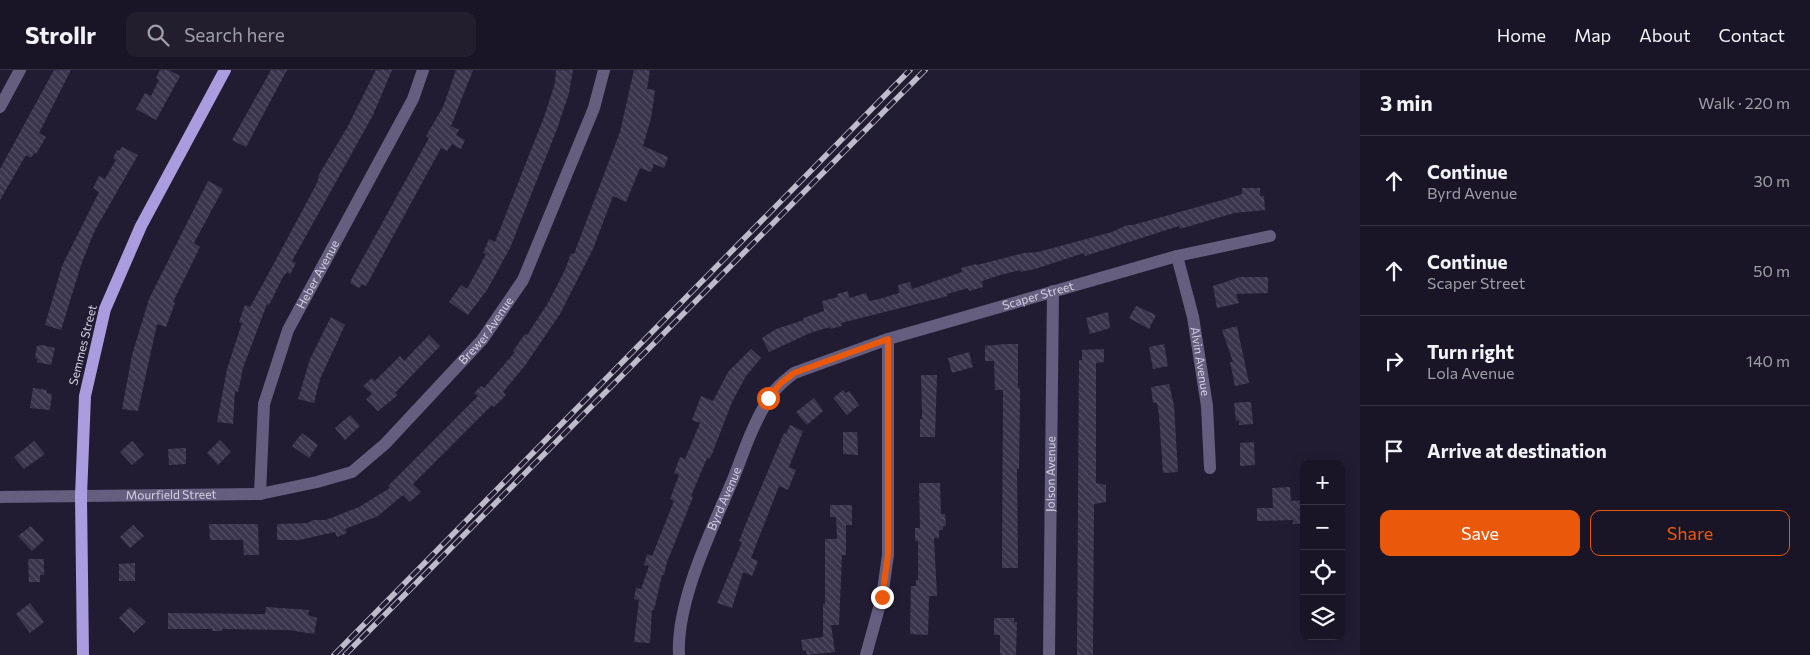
<!DOCTYPE html>
<html lang="en">
<head>
<meta charset="utf-8">
<style>
	body { margin:0; font-family:Commissioner,sans-serif; background:#231e2e; color:#f1f3f6 }
	.controls { position:absolute; right:15px; bottom:15px; display:grid; overflow:hidden; border-radius:10px; box-shadow:0 2px 12px #0003 }
	.controls button { width:45px; height:45px; display:grid; place-items:center; padding:0; border:0; border-bottom:1px solid #383443; background:#1a1526; color:#f1f3f6; font:25px sans-serif }
	.stop { position:absolute; width:15px; height:15px; margin:-11px; border:4px solid #ea580c; border-radius:50%; background:#fff }
	.stop.end { background:#ea580c; border-color:#fff; box-shadow:0 1px 5px #0008 }
	.list { margin:0; padding:0; list-style:none }
	h2 { display:flex; justify-content:space-between; align-items:center; height:65px; margin:0; padding:0 20px; font-size:21px }
	h2 small { font-size:16px; font-weight:400; color:#9f9fa7 }
	.list li { display:grid; grid-template-columns:32px 1fr auto; gap:15px; align-items:center; box-sizing:border-box; height:90px; padding:0 20px; border-top:1px solid #383443 }
	.list b { display:block; font-size:19px; white-space:nowrap }
	.list p { margin:0; font-size:16px; white-space:nowrap; color:#9f9fa7 }
	.list em { font-size:16px; font-style:normal; color:#9f9fa7 }
	.actions { display:flex; gap:10px; padding:15px 20px }
	.actions a { flex:1; padding:11px 0; border:1px solid #ea580c; border-radius:10px; text-align:center; font-size:18px; color:#ea580c }
	.actions .main { background:#ea580c; color:#fff }
	.icon { flex:none; width:28px; height:28px; fill:none; stroke:currentColor; stroke-width:2; stroke-linecap:round; stroke-linejoin:round }
	.map { position:relative; flex:none; width:1360px; height:585px; overflow:hidden }
	header { display:flex; align-items:center; gap:30px; box-sizing:border-box; height:70px; padding:0 25px; background:#1a1526; border-bottom:1px solid #383443 }
	header strong { font-size:24px }
	nav { display:flex; gap:28px; margin-inline-start:auto; font-size:18px }
	.search { width:350px; height:45px; background:#231e2e; display:flex; align-items:center; gap:12px; box-sizing:border-box; padding:0 18px; border-radius:10px; color:#9f9fa7; font-size:19px }
	main { display:flex }
	aside { flex:1; background:#1a1526 }
	.map>svg:first-child { display:block }
</style>
</head>
<body>
<header>
<strong>Strollr</strong>
<div class="search"><svg class="icon" aria-label="search" viewBox="0 0 24 24"><circle cx="10" cy="10" r="6"/><path d="M15 15l6 6"/></svg>Search here</div>
<nav><a>Home</a><a>Map</a><a>About</a><a>Contact</a></nav>
</header>
<main>
<div class="map">
<svg width="1360" height="585" viewBox="0 0 1360 585">
	<defs>
		<pattern id="building-back-hatch" width="6" height="6" patternUnits="userSpaceOnUse" patternTransform="scale(1.25)"><rect width="6" height="6" fill="#3a344c"/><path d="M-1 5l2 2M0 0l6 6M5-1l2 2" fill="none" stroke="#565066"/></pattern>
	</defs>
	<rect width="100%" height="100%" fill="#221c33"/>
	<g fill="url(#building-back-hatch)">
		<polygon points="54,0 71,0 39,63 46,67 36,84 34,83 31,88 26,85 0,130 0,99"/>
		<polygon points="160,0 169,0 180,6 156,50 136,39 145,23 151,26 159,10 156,8"/>
		<polygon points="271,0 287,0 246,77 232,70"/>
		<polygon points="376,0 392,0 373,45 292,191 296,193 290,204 287,202 283,207 269,235 267,234 243,298 238,322 235,321 233,354 217,352 227,299 242,253 239,252 245,235 250,237 264,212 316,115 319,107 318,106 347,58"/>
		<polygon points="456,0 473,0 451,56 459,60 456,65 465,70 461,79 452,74 447,81 441,78 366,216 362,214 359,218 350,213 352,208 429,68 426,66 443,37"/>
		<polygon points="556,0 573,0 569,23 557,59 510,178 487,220 468,245 449,232 461,215 467,219 486,184 483,183 489,169 495,172 544,47 555,13"/>
		<polygon points="634,0 650,0 647,19 655,20 651,48 643,76 668,87 664,98 654,94 651,102 640,98 626,132 613,126 593,179 560,244 524,297 503,322 506,325 494,337 492,335 413,414 421,422 410,432 403,425 378,446 345,459 347,463 337,467 335,462 299,470 277,470 277,454 308,453 313,450 326,450 359,437 390,418 388,416 478,326 474,323 481,316 484,318 515,282 513,281 525,264 527,265 548,233 565,200 571,183 574,184 620,62"/>
		<polygon points="122,77 138,85 95,160 82,192 61,260 45,255 62,196 99,122 93,118 99,106 105,109 116,90 113,88 117,80 119,81"/>
		<polygon points="208,111 223,119 194,173 200,177 173,232 175,233 166,257 157,254 138,341 122,339 132,285 149,229"/>
		<polygon points="1242,118 1260,118 1260,126 1264,126 1265,140 1234,143 1180,159 1179,156 1085,186 1084,183 1035,199 1020,202 1020,200 1000,205 982,211 983,217 969,221 968,218 947,224 948,226 841,253 842,256 830,259 830,257 810,263 769,282 762,268 776,259 804,250 803,248 824,241 822,231 838,227 837,224 848,221 849,228 866,223 869,231 879,229 899,223 898,215 910,212 912,219 962,202 961,198 976,194 977,195 1024,183 1038,182 1112,162 1127,155 1133,155 1226,129 1242,124"/>
		<polygon points="1240,207 1268,207 1268,223 1236,224 1239,233 1217,238 1213,216"/>
		<polygon points="1136,236 1156,245 1149,259 1129,248"/>
		<polygon points="1108,242 1110,258 1090,264 1086,248"/>
		<polygon points="331,247 345,255 320,309 314,333 298,329 310,289"/>
		<polygon points="1237,256 1249,313 1235,316 1230,292 1233,292 1222,260"/>
		<polygon points="429,265 440,276 395,323 398,325 378,341 366,329 372,324 363,316 372,308 375,311 400,286 404,291"/>
		<polygon points="1005,274 1018,274 1018,318 1020,318 1020,329 1019,399 1017,399 1018,498 1002,498 1003,320 995,320 994,291 985,291 985,276"/>
		<polygon points="1164,274 1168,296 1153,299 1149,277"/>
		<polygon points="42,275 55,278 51,295 37,292 38,289 35,288 37,276"/>
		<polygon points="751,279 761,288 746,306 732,332 712,384 709,389 707,388 691,426 693,427 667,492 664,505 662,505 654,540 652,540 650,573 634,572 639,530 634,529 636,518 641,519 649,496 644,495 647,484 652,486 674,431 670,429 679,405 674,403 680,387 685,389 700,353 692,350 701,326 713,331 728,302"/>
		<polygon points="1104,279 1104,292 1096,293 1096,413 1106,415 1106,432 1094,434 1093,585 1077,585 1079,290 1082,290 1082,280"/>
		<polygon points="969,282 973,297 952,303 948,288"/>
		<polygon points="921,305 937,305 935,367 920,367 920,349 922,349 922,345"/>
		<polygon points="1169,314 1174,336 1178,402 1163,403 1159,345 1157,333 1153,333 1151,317"/>
		<polygon points="33,318 47,320 47,323 52,324 50,340 30,338"/>
		<polygon points="843,320 846,323 849,321 859,335 847,345 833,328"/>
		<polygon points="814,328 823,341 807,355 796,342"/>
		<polygon points="1245,332 1251,332 1253,354 1239,355 1239,350 1236,351 1234,333"/>
		<polygon points="350,345 360,356 345,370 335,358"/>
		<polygon points="790,355 803,361 789,397 796,400 788,420 779,416 751,488 758,491 752,506 743,502 732,538 717,533 742,472 739,471 747,451 784,363 786,364"/>
		<polygon points="843,362 857,362 858,385 843,384"/>
		<polygon points="302,363 318,375 309,388 292,376"/>
		<polygon points="220,370 231,382 218,395 207,383"/>
		<polygon points="34,371 45,384 24,399 14,387"/>
		<polygon points="132,371 144,385 132,395 120,382"/>
		<polygon points="1254,372 1255,395 1240,396 1240,373"/>
		<polygon points="184,378 186,378 186,394 169,395 168,379"/>
		<polygon points="919,413 940,413 941,444 945,444 946,456 943,456 943,460 939,460 939,468 934,468 937,526 929,526 928,565 910,564 911,516 916,516 916,510 918,510 918,471 915,471 915,458 920,458"/>
		<polygon points="1290,417 1291,431 1304,430 1304,454 1293,454 1293,450 1257,451 1257,438 1273,438 1272,418"/>
		<polygon points="830,435 852,435 852,455 846,455 846,485 842,485 839,555 831,555 835,582 807,585 806,580 803,581 801,570 823,567 823,534 825,534 825,469 837,469 836,447 830,447"/>
		<polygon points="209,454 258,454 259,485 244,485 243,470 210,470"/>
		<polygon points="133,455 144,466 130,478 120,467"/>
		<polygon points="31,456 44,470 32,481 18,466"/>
		<polygon points="28,489 44,489 44,505 40,505 40,512 29,512"/>
		<polygon points="135,493 135,511 119,511 119,494"/>
		<polygon points="30,533 44,552 30,563 16,544"/>
		<polygon points="130,537 146,552 134,563 119,548"/>
		<polygon points="266,537 309,540 308,545 317,548 314,564 289,560 222,559 222,561 212,561 212,559 168,559 168,543 265,544"/>
		<polygon points="994,548 1014,548 1014,552 1017,552 1016,585 1000,585 1000,565 994,565"/>
	</g>
	<g fill="none" stroke-linecap="round" stroke-linejoin="round">
		<g stroke="#655e7f" stroke-width="12">
			<polyline points="0,37 20,0"/>
			<path id="s1" d="M1177,186l16,61 14,89 3,62"/>
			<path id="s2" d="M260,424l4,-90 24,-74 125,-231 10,-29"/>
			<path id="s3" d="M0,427l260,-3 57,-12 35,-10 33,-28 97,-104 41,-60 71,-172 10,-38"/>
			<path id="s4" d="M679,585c-3,-54 34,-128 55,-178 10,-26 19,-53 34,-77 6,-11 16,-19 26,-27l94,-34 289,-83 93,-20"/>
			<polyline points="866,585 882,527 888,485 888,269"/>
			<path id="s5" d="M1049,585l4,-364"/>
		</g>
		<polyline stroke="#ab9bdf" stroke-width="12" points="83,585 81,426 85,326 105,239 141,156 225,0"/>
		<g stroke="#bebbcb" stroke-width="5.5">
			<g id="rail">
				<polyline points="334,585 910,0"/>
				<polyline points="345,585 925,0"/>
			</g>
		</g>
		<use href="#rail" stroke="#221c33" stroke-width="4" stroke-dasharray="11" stroke-linecap="butt"/>
	</g>
	<g fill="none" stroke-linecap="round" stroke-linejoin="round">
		<polyline stroke="#ea580c" stroke-width="6" points="768,328 781,313 794,303 888,269 888,485 882,527"/>
	</g>
	<g text-anchor="middle" stroke-width="4" stroke-linejoin="round" paint-order="stroke">
		<g font-size="12" fill="#d5d2e1" stroke="#221c33">
			<text dy="4" stroke="none"><textPath href="#s2" startOffset="231">Heber Avenue</textPath></text>
			<text dy="4" stroke="none"><textPath href="#s4" startOffset="566">Scaper Street</textPath></text>
			<text dy="4" stroke="none"><textPath href="#s3" startOffset="550">Brewer Avenue</textPath></text>
			<text transform="translate(83 275) rotate(-76)" y="4">Semmes Street</text>
			<text dy="4" stroke="none"><textPath href="#s1" startOffset="108">Alvin Avenue</textPath></text>
			<text dy="4" stroke="none"><textPath href="#s5" startOffset="181">Jolson Avenue</textPath></text>
			<text dy="4" stroke="none"><textPath href="#s3" startOffset="171">Mourfield Street</textPath></text>
			<text dy="4" stroke="none"><textPath href="#s4" startOffset="164">Byrd Avenue</textPath></text>
		</g>
	</g>
</svg>
<div class="controls">
<button>+</button>
<button>−</button>
<button><svg class="icon" aria-label="locate" viewBox="0 0 24 24"><circle cx="12" cy="12" r="6"/><path d="M12 2v4M12 18v4M2 12h4M18 12h4"/></svg></button>
<button><svg class="icon" aria-label="layers" viewBox="0 0 24 24"><path d="M12 4l9 5-9 5-9-5zM3 14l9 5 9-5"/></svg></button>
</div>
<div class="stop" style="left:768px;top:328px"></div>
<div class="stop end" style="left:882px;top:527px"></div>
</div>
<aside>
<h2>3 min<small>Walk · 220 m</small></h2>
<ul class="list">
<li><svg class="icon" aria-label="ahead" viewBox="0 0 24 24"><path d="M12 20V5M6 11l6-6 6 6"/></svg><div><b>Continue</b><p>Byrd Avenue</p></div><em>30 m</em></li>
<li><svg class="icon" aria-label="ahead" viewBox="0 0 24 24"><path d="M12 20V5M6 11l6-6 6 6"/></svg><div><b>Continue</b><p>Scaper Street</p></div><em>50 m</em></li>
<li><svg class="icon" aria-label="right" viewBox="0 0 24 24"><path d="M7 20v-9h11M14 6l5 5-5 5"/></svg><div><b>Turn right</b><p>Lola Avenue</p></div><em>140 m</em></li>
<li><svg class="icon" aria-label="arrive" viewBox="0 0 24 24"><path d="M6 21V4h12l-3 4 3 4H6"/></svg><div><b>Arrive at destination</b></div></li>
</ul>
<div class="actions"><a class="main">Save</a><a>Share</a></div>
</aside>
</main>
</body>
</html>
